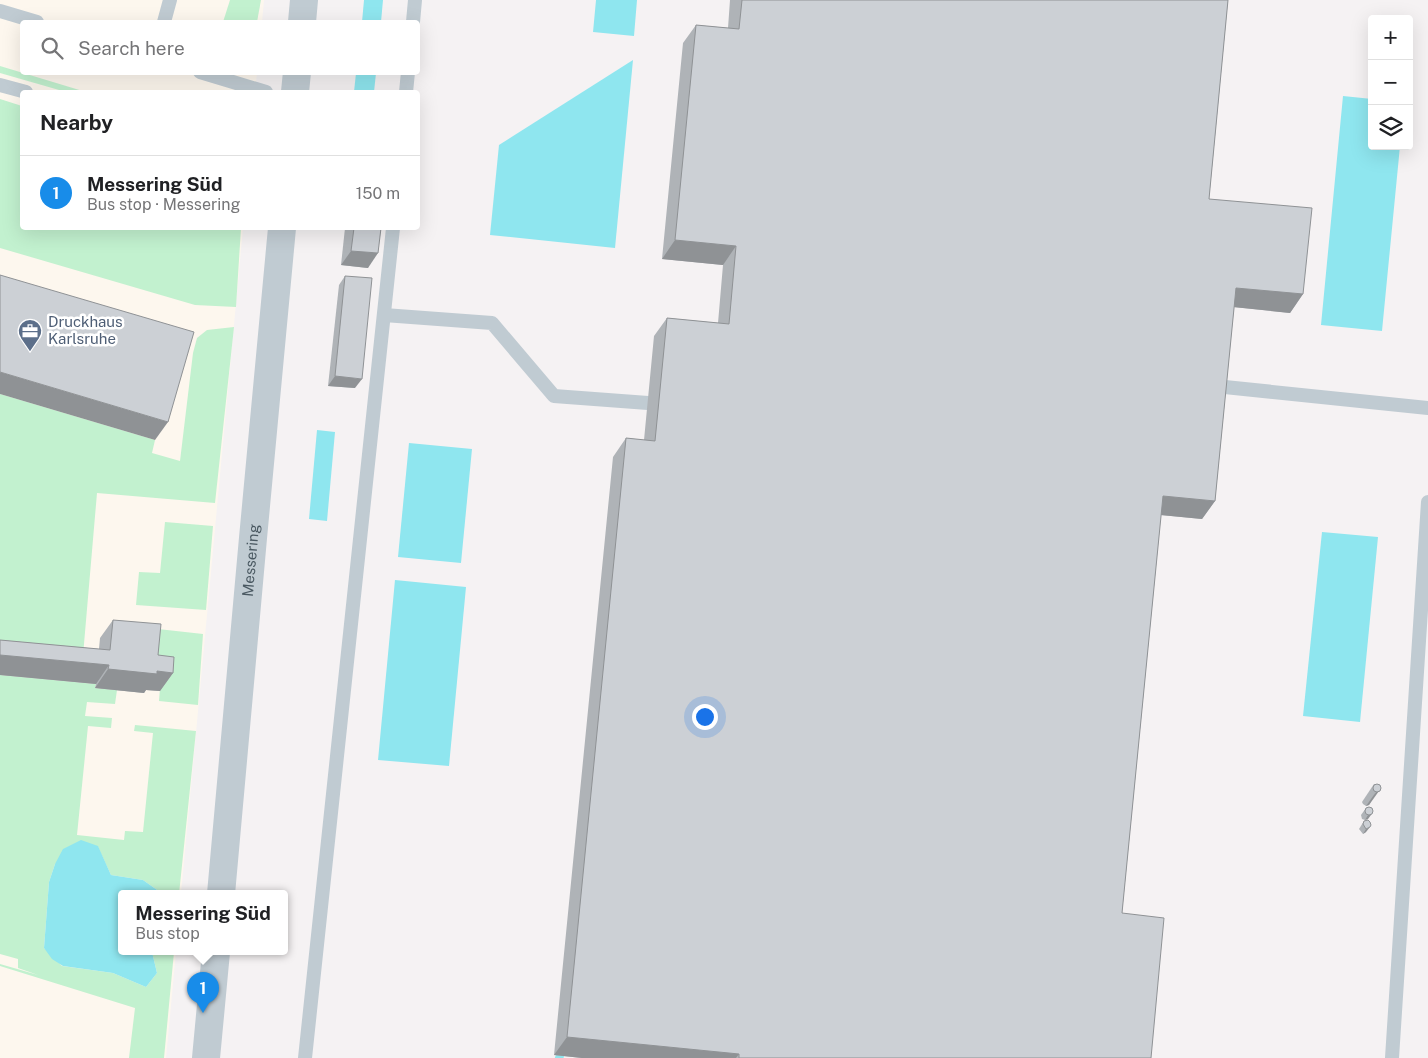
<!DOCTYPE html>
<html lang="en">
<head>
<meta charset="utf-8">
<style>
	body { margin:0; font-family:"Public Sans",sans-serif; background:#f6f6f6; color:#202124 }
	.controls { position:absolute; right:15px; top:15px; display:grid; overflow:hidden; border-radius:5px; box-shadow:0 5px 20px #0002 }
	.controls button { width:45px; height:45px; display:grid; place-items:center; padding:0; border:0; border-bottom:1px solid #e0e0e0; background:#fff; color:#202124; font:25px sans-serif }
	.you { position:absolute; left:704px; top:716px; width:18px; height:18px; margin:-12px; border:4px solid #fff; border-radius:50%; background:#1a73e8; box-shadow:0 0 0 8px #1a73e833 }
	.badge { display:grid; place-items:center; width:32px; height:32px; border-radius:50%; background:#188ce9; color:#fff; font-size:16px; font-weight:700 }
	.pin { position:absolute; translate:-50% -41px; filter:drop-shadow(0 1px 2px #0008) }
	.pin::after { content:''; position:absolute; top:26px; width:18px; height:15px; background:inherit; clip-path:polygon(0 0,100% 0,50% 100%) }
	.popup { position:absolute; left:118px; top:890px; width:170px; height:65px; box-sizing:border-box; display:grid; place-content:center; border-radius:5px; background:#fff; filter:drop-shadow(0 1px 4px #0005); font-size:16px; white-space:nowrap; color:#757577 }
	.popup b { font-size:19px; color:#202124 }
	.popup::after { content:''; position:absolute; left:50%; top:100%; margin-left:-10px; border:10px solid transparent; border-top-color:#fff }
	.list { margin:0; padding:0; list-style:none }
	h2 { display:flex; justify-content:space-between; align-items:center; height:65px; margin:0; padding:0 20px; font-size:21px }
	h2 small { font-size:16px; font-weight:400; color:#757577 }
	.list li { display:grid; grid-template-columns:32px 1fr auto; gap:15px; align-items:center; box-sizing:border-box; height:75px; padding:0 20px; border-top:1px solid #e0e0e0 }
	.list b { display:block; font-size:19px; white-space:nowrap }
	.list p { margin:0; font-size:16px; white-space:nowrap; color:#757577 }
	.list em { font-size:16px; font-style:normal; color:#757577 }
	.icon { flex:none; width:28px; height:28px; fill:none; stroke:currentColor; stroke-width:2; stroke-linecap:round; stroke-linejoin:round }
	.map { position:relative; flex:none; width:1428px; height:1058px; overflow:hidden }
	.search { position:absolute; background:#fff; box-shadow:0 5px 20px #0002; left:20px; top:20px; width:400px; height:55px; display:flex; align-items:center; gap:12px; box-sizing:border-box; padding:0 18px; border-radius:5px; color:#757577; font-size:19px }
	.panel { position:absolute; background:#fff; box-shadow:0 5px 20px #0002; left:20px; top:90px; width:400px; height:140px; border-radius:5px }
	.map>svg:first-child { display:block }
</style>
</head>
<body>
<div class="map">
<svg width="1428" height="1058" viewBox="0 0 1428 1058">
	<rect width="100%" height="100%" fill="#f5f2f3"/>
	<polygon fill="#fdf7ee" points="0,0 264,0 262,22 22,22 22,72 257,73 255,92 22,92 22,228 243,228 181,894 122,894 122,952 176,952 166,1058 0,1058"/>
	<g fill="#c2f1cf">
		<polygon points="230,0 261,0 257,22 223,22"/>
		<polygon points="0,66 86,92 66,92 0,73"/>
		<polygon points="0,99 22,106 22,228 241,228 236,307 195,305 0,248"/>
		<polygon points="234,327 215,503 97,493 82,667 0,660 0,394 155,440 152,453 180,461 193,353 197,338 207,330"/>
		<polygon points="165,522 213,526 206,610 136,605 139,572 160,573"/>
		<polygon points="158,629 203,634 198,705 159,701 161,675 154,675"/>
		<polygon points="0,675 96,684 95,688 117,690 115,704 87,702 85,716 112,718 111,728 88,726 77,835 124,840 125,831 143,832 153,733 134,731 135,725 196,731 179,894 160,894 160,892 143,880 111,875 98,847 55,864 49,882 44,948 62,966 113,973 146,987 157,973 152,952 174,952 164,1058 129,1058 135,1008 0,966 0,964 38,975 18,968 18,959 0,954"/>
	</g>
	<g fill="#8fe6ef">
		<polygon points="364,0 383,0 381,22 362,22"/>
		<polygon points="596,0 637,0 634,36 593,32"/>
		<polygon points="633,60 615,248 490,235 499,145"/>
		<polygon points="356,73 376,73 374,92 354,92"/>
		<polygon points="1343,96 1372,99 1372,146 1400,146 1382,331 1321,325"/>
		<polygon points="317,430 335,432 327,521 309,519"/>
		<polygon points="409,443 472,449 461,563 398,557"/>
		<polygon points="1322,532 1378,537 1360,722 1303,716"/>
		<polygon points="395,580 466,587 449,766 378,760"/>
		<polygon points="81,840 98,846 111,875 143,880 160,892 160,894 122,894 122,952 152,952 157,973 146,987 113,973 63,966 52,959 44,948 49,882 55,864 63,849"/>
	</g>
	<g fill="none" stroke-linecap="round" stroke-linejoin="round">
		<polyline stroke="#8fe6ef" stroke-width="8" points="559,1058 560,1056"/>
		<g stroke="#c0cbd2" stroke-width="14">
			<polyline points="0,11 37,22"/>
			<polyline points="164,22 170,0"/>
			<polyline points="413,22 415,0"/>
			<polyline points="200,72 266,92"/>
			<polyline points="0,85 26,92"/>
			<polyline points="406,92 408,72"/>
			<polyline points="384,315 492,323 554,396 648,403"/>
			<polyline points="1215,386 1428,408"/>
			<polyline points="305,1058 393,228"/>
			<polyline points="1392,1058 1428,502"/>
		</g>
		<g stroke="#c0cbd2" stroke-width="28">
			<polyline points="302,22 304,0"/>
			<polyline points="295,92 297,72"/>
			<path id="s1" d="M221,894l32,-356 29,-310"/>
			<polyline points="206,1058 216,952"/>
		</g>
	</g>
	<g fill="#afb3b7">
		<polygon points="730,0 1228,0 1209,199 1303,294 1290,313 1234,307 1215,501 1202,519 1161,515 1122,913 1151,1058 582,1058 554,1055 613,457 626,438 644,440 654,336 667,318 718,323 723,265 662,259 683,43 696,25 728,28"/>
		<polygon points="345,228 381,228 368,268 341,265"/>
		<polygon points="345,276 355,388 328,386 339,285"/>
		<polygon points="113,620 158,655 173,673 160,691 146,690 144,693 95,688 96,684 0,675 0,640 99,649 100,638"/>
		<polygon points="1374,784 1380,785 1369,805 1366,806 1363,804 1362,802"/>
		<polygon points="1369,807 1368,819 1365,820 1362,819 1361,815 1366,808"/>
		<polygon points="1368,820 1366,832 1363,834 1359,829 1364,821"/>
	</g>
	<g fill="#8f9295">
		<polygon points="675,240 736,246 723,265 662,259"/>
		<polygon points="351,251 378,253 368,268 341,265"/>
		<polygon points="1236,288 1303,294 1290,313 1223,306"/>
		<polygon points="0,372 168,422 155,440 0,394"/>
		<polygon points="335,376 362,379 355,388 328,386"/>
		<polygon points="1163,496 1215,501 1202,519 1150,514"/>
		<polygon points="0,655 109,665 96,684 0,675"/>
		<polygon points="108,669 157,671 173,673 160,691 146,690 144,693 95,688"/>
		<polygon points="1379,791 1369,805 1366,806 1376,792"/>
		<polygon points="1368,815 1371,815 1368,819 1365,820"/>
		<polygon points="1370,827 1366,832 1363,834 1366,829"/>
		<polygon points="567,1037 739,1054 736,1058 582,1058 554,1055"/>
	</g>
	<g fill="#ccd0d5" stroke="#8f9295">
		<polygon points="742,0 1228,0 1209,199 1312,208 1303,294 1236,288 1215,501 1163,496 1122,913 1164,918 1151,1058 739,1058 739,1054 567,1037 626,438 655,441 667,318 729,324 736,246 675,240 696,25 739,29"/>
		<polygon points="354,228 381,228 378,253 351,251"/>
		<polygon points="0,275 194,332 168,422 0,372"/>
		<polygon points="345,276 372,278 362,379 335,376"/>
		<polygon points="113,620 161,624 158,655 174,657 173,673 157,671 157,674 108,669 109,665 0,655 0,640 110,650"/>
		<circle cx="1377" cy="788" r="4"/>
		<circle cx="1369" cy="811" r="4"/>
		<polygon points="1368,820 1370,822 1371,825 1370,827 1366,829 1363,824 1364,821"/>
	</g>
	<defs>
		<g id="office-pin" transform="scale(1.25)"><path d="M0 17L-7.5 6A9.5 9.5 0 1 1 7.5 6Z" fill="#5c6f8a" stroke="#fff"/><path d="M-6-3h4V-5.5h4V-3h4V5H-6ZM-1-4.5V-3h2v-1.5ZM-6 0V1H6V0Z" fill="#fff"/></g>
	</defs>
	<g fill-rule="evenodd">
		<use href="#office-pin" x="30" y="331"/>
	</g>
	<g text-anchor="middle" stroke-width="5" stroke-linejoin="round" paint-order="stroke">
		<g font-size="15" fill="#4e5e75" stroke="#fff" text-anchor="start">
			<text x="48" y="327">Druckhaus<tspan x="48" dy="17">Karlsruhe</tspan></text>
		</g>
		<g font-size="15" fill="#495861" stroke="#fff">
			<text dy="5" stroke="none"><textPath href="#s1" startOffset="335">Messering</textPath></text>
		</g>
	</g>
</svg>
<div class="controls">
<button>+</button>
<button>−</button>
<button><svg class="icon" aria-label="layers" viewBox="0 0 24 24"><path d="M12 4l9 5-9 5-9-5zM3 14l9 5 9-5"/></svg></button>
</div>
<div class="you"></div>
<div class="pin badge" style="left:203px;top:1013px">1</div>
<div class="popup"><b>Messering Süd</b>Bus stop</div>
<div class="search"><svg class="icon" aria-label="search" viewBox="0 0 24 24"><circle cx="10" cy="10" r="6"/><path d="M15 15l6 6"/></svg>Search here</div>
<section class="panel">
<h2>Nearby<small></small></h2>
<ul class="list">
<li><span class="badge">1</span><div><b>Messering Süd</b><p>Bus stop · Messering</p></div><em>150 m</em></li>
</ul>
</section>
</div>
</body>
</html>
